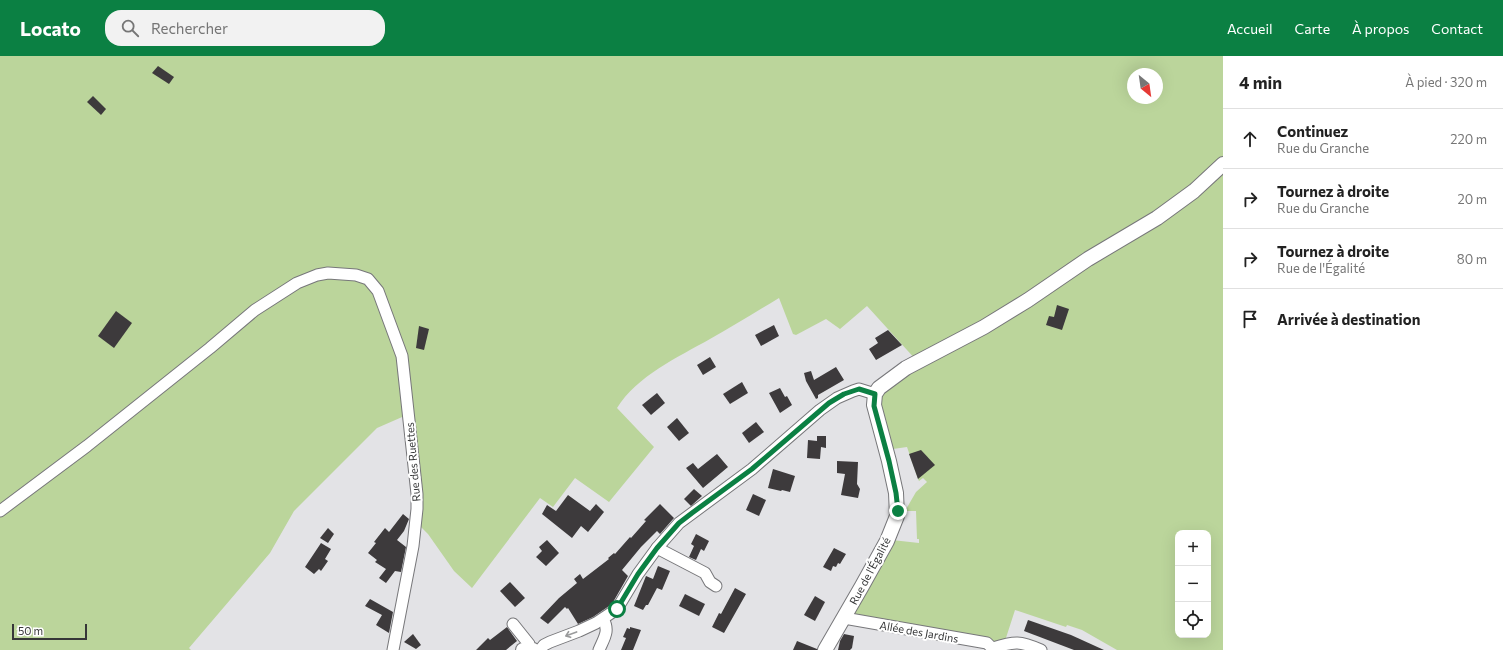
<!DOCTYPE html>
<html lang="fr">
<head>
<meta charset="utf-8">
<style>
	body { margin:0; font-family:Commissioner,sans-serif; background:#f2f2f2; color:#222 }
	.controls { position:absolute; right:12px; bottom:12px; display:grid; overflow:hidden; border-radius:8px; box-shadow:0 4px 16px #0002 }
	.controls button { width:36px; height:36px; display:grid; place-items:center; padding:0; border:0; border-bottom:1px solid #e0e0e0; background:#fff; color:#222; font:20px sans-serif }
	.compass { position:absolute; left:1127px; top:12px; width:36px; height:36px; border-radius:50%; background:#fff; box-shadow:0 4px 16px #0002; rotate:151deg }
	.scale { position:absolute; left:12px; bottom:10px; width:75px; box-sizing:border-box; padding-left:4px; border:2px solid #363738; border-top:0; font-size:11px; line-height:14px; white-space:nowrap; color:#363738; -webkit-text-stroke:3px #fff; paint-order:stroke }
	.stop { position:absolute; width:12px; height:12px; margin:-9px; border:3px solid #0b8043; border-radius:50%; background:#fff }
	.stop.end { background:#0b8043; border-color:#fff; box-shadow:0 1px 4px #0008 }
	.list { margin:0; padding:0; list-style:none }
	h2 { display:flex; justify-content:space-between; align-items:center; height:52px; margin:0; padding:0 16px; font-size:17px }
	h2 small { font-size:13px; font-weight:400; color:#767676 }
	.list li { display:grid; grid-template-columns:26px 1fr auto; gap:12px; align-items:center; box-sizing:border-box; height:60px; padding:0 16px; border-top:1px solid #e0e0e0 }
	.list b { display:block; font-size:15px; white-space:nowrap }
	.list p { margin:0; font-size:13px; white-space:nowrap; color:#767676 }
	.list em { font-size:13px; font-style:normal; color:#767676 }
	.icon { flex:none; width:22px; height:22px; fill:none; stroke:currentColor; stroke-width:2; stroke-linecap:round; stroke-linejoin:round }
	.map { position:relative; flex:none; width:1223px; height:594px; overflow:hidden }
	header { display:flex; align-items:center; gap:24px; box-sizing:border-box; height:56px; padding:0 20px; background:#0b8043; color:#fff }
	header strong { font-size:19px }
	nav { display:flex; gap:22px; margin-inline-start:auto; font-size:14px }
	.search { width:280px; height:36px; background:#f2f2f2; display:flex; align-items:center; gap:10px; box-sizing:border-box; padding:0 14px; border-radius:16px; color:#767676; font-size:15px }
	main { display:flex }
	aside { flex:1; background:#fff }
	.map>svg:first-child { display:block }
</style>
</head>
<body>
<header>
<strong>Locato</strong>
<div class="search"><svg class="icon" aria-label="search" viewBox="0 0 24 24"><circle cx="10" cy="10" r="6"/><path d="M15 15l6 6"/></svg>Rechercher</div>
<nav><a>Accueil</a><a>Carte</a><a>À propos</a><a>Contact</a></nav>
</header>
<main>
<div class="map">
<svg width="1223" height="594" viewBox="0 0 1223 594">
	<rect width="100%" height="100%" fill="#e3e3e6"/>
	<path fill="#bbd59b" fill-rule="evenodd" d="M0,0h1223v594h-106l-35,-20 -15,-5 -1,2 -51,-17 -11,34 -160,-26 48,-78 27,3v-4h-2l-1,-28h-11l11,-19 11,-10 -4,-4 -4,3 -1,-2 -11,-32 -21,3 -12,-48 43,-41 -50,-55 -27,23 -14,-10 -30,16 -3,-1 -14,-36c-23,14 -46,28 -69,41 -32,18 -73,37 -93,69l37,39 -45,55 -34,-24 -22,29 -13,-9 -68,90 -18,-17 -26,-37 -12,-12 -7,-108 -32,14 -83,83 -24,42 -81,95 2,2h-191zM1133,18h24v24h-24zM1178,477h30v102h-30z"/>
	<g fill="#3d3a3c">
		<polygon points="158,10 174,21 169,28 152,17"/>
		<polygon points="93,40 106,53 101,59 87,46"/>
		<polygon points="1057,249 1069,253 1062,274 1046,269 1049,260 1054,261"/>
		<polygon points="116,255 132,267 114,292 98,280"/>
		<polygon points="774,269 779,280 761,290 755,279"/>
		<polygon points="419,270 429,273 424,294 416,292"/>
		<polygon points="888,274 902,289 876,304 869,293 878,287 875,282"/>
		<polygon points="710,301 716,311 703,319 697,309"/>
		<polygon points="836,311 844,324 818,339 818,342 816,343 806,325 804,317 811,315 814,324"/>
		<polygon points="742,326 748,337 730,348 723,338"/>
		<polygon points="780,332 785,341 787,340 792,349 780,357 769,337"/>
		<polygon points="657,337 665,347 651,359 642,349"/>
		<polygon points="677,362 689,377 679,385 667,371"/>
		<polygon points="756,366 764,376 749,387 742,377"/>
		<polygon points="817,380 826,380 826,392 821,391 820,403 807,402 808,384 817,385"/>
		<polygon points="921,394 935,409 918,423 909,398"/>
		<polygon points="717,398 728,411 703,432 686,412 693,407 698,413"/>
		<polygon points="837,405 858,406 857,428 860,433 858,442 841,439 845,418 837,417"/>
		<polygon points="773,413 795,420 790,436 782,434 781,435 768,432"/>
		<polygon points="694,433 702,440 691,450 684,443"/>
		<polygon points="753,438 766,444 759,460 746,454"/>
		<polygon points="568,439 590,455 596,448 604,456 588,476 581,470 572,482 542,458 547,449 556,455"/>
		<polygon points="660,448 674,462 660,478 657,475 641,491 622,514 628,520 612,548 593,561 578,568 568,552 567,553 565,551 548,568 540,562 559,542 577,527 574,523 580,518 583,523 609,503 608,502 614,497 615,498 630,481 631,482 646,465 644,464"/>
		<polygon points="403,458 409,463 404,475 397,484 406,491 401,516 395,515 386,527 379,522 386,513 375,506 377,504 368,497 376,487 374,486 385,472 389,476"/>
		<polygon points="328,472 334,478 328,487 320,482"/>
		<polygon points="696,478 709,485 704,495 701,493 696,504 689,501 694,490 691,488"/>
		<polygon points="547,484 559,497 546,510 536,501 542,495 539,491"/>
		<polygon points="321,487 331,493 325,503 328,505 321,515 319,513 314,518 305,511"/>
		<polygon points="834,492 846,498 840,508 838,507 836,511 833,510 831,515 823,511"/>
		<polygon points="658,510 670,515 662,534 657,532 648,549 646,549 643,554 634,550 646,520 653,523"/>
		<polygon points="510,526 525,542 515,551 500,535"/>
		<polygon points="735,532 746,538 724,577 712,571 719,557 721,558"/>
		<polygon points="685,538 705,548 699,560 679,550"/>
		<polygon points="815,540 825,546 815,565 804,559"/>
		<polygon points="370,543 393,556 389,577 376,569 382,559 365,550"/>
		<polygon points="1028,564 1071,579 1104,594 1074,594 1024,575"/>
		<polygon points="507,571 517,585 506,594 476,594 488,582 490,584"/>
		<polygon points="630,571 641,574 633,594 621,594 626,582 623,581 627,572 630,573"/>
		<polygon points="413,578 421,589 416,593 404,586"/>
		<polygon points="844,578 854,580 852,592 850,594 838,594 840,585"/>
		<polygon points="797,585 817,593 817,594 793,594"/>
	</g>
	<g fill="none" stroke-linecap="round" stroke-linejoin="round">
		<g stroke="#77777a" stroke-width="13">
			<g id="minor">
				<polyline points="0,455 87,390 210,292 255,254 297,227 317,219 328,217 356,219 368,223 378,235 402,300 417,438 417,453 413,490 393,594"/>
				<polyline points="657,492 705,517 710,526 716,530"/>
				<polyline points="844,562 987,587 994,594"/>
				<polyline points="513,568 529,588 530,593"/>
				<path d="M993,592c22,-7 27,-7 48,2"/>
				<polyline points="540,594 544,589 550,586 579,575 596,567 617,553 638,518 657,492 679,467 752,413 820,354 837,342 853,335 859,333 875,338"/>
				<path d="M599,594c5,-12 11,-19 4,-31"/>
			</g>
		</g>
		<g stroke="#77777a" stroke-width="16">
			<g id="tertiary">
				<polyline points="523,594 533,594"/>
				<polyline points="825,594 862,530 887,485 897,460 896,437 889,405 874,349 875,338 879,332 906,312 984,271 1028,244 1088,203 1157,162 1194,135 1223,108"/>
			</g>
		</g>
		<use href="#minor" stroke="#fff" stroke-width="11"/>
		<use href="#tertiary" stroke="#fff" stroke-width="14"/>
	</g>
	<defs><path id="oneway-shaft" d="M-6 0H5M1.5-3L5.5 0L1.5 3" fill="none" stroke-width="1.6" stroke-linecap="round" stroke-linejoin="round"/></defs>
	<use stroke="#9a9b9c" href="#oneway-shaft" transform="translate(571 578) rotate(160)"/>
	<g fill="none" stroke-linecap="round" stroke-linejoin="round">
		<polyline stroke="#0b8043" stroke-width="5" points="617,553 638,518 657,492 679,467 692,457 752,413 829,347 844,338 859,333 875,338 874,350 889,405 896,437 898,455"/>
	</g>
	<g text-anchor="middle" stroke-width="4" stroke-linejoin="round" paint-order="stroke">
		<g font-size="11" fill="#363738" stroke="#fff">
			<text transform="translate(413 406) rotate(-95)" y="4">Rue des Ruettes</text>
			<text transform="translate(870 515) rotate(-62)" y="4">Rue de l'Égalité</text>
			<text transform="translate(919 576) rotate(10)" y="4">Allée des Jardins</text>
		</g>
	</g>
</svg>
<div class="controls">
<button>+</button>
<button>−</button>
<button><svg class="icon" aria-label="locate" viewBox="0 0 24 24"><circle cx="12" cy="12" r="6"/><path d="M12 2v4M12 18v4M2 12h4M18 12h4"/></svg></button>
</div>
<svg class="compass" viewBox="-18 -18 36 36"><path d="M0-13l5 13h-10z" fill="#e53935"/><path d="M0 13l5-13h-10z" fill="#767676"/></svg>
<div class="scale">50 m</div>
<div class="stop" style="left:617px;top:553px"></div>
<div class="stop end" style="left:898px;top:455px"></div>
</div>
<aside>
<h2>4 min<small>À pied · 320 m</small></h2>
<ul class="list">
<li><svg class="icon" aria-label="ahead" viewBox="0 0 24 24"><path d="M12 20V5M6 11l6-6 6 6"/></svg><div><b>Continuez</b><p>Rue du Granche</p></div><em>220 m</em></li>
<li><svg class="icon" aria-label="right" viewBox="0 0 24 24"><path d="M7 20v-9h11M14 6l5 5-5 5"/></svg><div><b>Tournez à droite</b><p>Rue du Granche</p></div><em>20 m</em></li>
<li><svg class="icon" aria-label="right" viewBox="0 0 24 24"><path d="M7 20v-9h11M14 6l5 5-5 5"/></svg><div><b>Tournez à droite</b><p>Rue de l'Égalité</p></div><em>80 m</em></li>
<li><svg class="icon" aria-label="arrive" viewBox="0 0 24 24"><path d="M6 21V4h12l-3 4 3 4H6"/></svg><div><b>Arrivée à destination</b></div></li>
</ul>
</aside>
</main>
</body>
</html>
